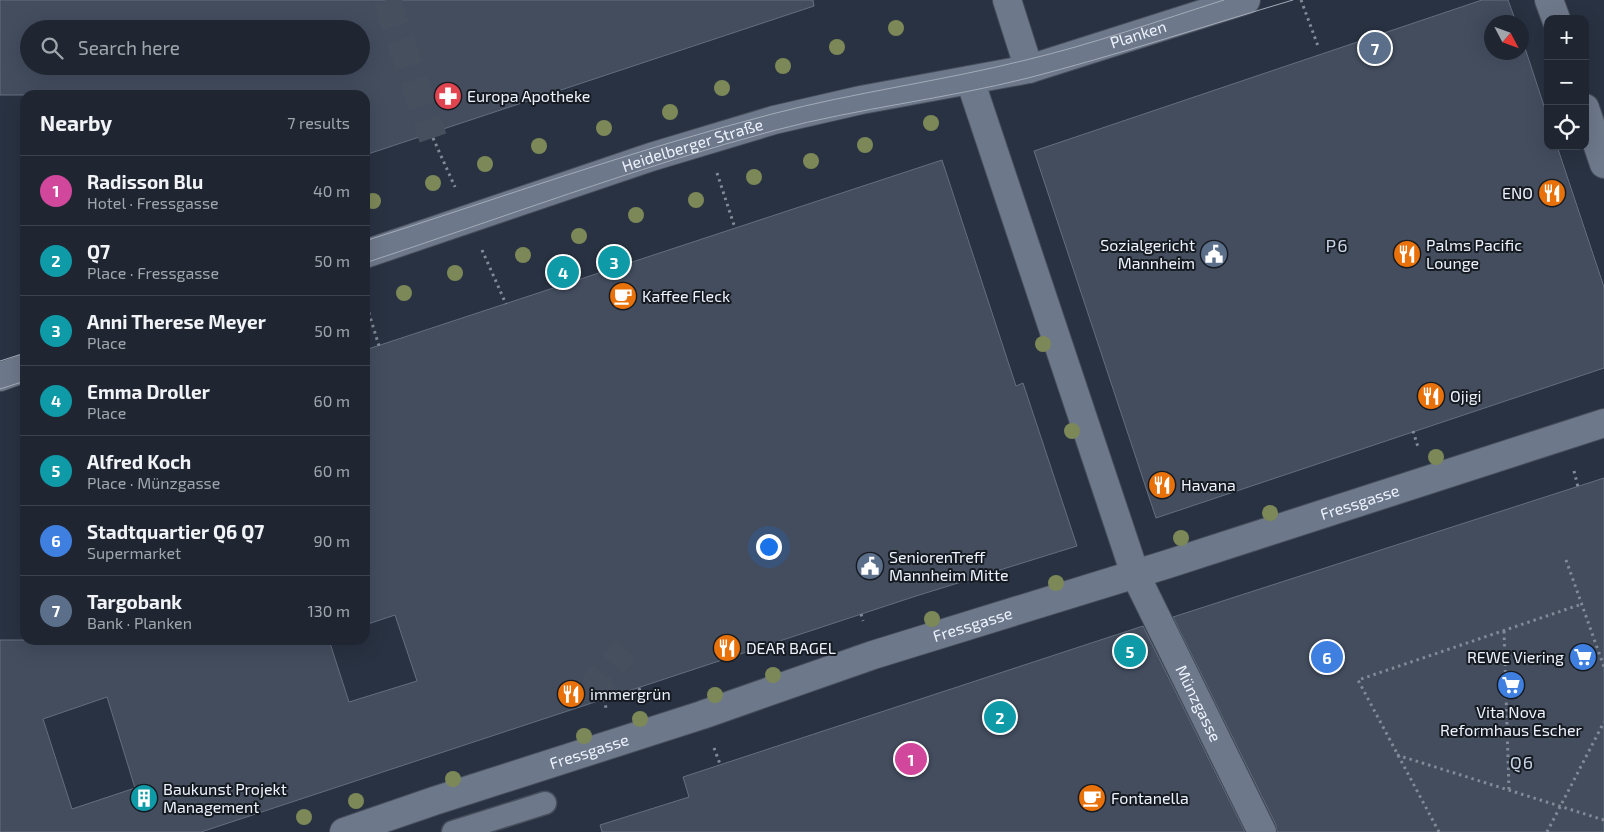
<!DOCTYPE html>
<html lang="en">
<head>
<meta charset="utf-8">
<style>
	body { margin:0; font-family:"Exo 2",sans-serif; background:#2c323e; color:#f1f3f6 }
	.controls { position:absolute; right:15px; top:15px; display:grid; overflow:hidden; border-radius:10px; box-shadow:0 5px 20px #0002 }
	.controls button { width:45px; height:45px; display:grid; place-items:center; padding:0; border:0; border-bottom:1px solid #3c434d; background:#1f2632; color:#f1f3f6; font:25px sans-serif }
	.compass { position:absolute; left:1484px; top:15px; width:45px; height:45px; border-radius:50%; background:#1f2632; box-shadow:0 5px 20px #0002; rotate:131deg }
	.you { position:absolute; left:768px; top:546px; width:18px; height:18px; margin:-12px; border:4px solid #fff; border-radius:50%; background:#1a73e8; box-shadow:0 0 0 8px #1a73e833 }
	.badge { display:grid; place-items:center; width:32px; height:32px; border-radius:50%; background:#ea580c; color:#fff; font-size:16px; font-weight:700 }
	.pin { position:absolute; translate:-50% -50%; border:2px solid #fff; box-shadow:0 1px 5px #0006 }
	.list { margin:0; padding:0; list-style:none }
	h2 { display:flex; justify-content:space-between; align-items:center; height:65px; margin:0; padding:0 20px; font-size:21px }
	h2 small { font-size:16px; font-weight:400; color:#a1a5ac }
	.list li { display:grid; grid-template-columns:32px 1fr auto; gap:15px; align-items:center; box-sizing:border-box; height:70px; padding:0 20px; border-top:1px solid #3c434d }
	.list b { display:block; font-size:19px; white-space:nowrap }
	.list p { margin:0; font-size:16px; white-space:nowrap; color:#a1a5ac }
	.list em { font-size:16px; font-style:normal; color:#a1a5ac }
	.icon { flex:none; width:28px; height:28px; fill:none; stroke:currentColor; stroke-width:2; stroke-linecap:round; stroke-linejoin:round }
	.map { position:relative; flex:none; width:1604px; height:832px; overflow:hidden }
	.search { position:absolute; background:#1f2632; box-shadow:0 5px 20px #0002; left:20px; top:20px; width:350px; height:55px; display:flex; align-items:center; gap:12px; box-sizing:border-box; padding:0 18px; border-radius:28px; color:#a1a5ac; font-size:19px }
	.panel { position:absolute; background:#1f2632; box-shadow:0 5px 20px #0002; left:20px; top:90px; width:350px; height:555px; border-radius:15px }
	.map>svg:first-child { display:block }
</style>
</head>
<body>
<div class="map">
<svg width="1604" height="832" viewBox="0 0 1604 832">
	<rect width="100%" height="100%" fill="#293242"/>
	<g fill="#434d5e" stroke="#636e7f" fill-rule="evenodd">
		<path d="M0,0h813l1,6 -449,149v-60h-365zM29,29h332v37h-332z"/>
		<polygon points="1482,0 1508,0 1516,22 1492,22 1492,52 1522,52 1522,39 1548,118 1548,146 1557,146 1604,287 1604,368 1156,518 1034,151"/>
		<path d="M942,160l74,226 7,-3 54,163 -164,51 -712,235h-201v-192h329l20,62 68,-21 -22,-66 -30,10v-275zM107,697l28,91 -63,21 -29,-90z"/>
		<polygon points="1604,478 1604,832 1277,832 1276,825 1173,617"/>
		<polygon points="1143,626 1245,832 602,832 600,825 689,797 683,777"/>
	</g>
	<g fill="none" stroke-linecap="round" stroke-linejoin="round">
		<g stroke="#464f5e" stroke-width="28" stroke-dasharray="28 14" stroke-linecap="butt">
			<polyline points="387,0 433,138"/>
			<polyline points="604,699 597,681 626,650"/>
		</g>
		<g stroke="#464e5b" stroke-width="25">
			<polyline id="lane" points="453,832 545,803"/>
		</g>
		<g stroke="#464e5b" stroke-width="30">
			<g id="street">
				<polyline points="1007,0 1029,69"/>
				<polyline points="1549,0 1556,19"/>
				<path id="s1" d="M970,80l165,494 127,258"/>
				<polyline points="1585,108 1604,164"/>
				<path id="s2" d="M365,254l286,-97 123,-37 87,-20 168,-31 217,-69"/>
				<polyline points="0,377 25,368"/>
				<path id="s3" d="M344,832l90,-31 268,-86 171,-60 295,-91 436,-141"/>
			</g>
		</g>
		<g stroke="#828a98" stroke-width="3" stroke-dasharray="2.5 4" stroke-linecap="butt">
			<polyline points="1301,0 1318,46"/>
			<polyline points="433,138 455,187"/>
			<polyline points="717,173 735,228"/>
			<polyline points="482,250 506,304"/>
			<polyline points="365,300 379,346"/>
			<polyline points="1413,431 1418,447"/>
			<polyline points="1574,471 1578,487"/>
			<polyline points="1566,560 1604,667"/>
			<polyline points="861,614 863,621"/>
			<polyline points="1504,631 1509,790"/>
			<polyline points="639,688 642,697"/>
			<polyline points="604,699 606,708"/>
			<polyline points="714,748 720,764"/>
			<polyline points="1397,755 1604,820"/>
			<polyline points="1439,832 1358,680 1582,604"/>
			<polyline points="1547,832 1604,722"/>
		</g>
		<use href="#lane" stroke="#6d788a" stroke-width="22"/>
		<use href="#street" stroke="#6d788a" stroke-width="28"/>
		<g stroke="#a4abb8" stroke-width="1">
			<path d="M365,241c135,-43 269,-91 407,-127 84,-22 170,-33 254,-54 67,-16 132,-39 198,-60"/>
			<path d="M365,263c137,-45 272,-96 411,-133 83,-22 169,-31 252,-52 89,-23 177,-52 265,-78"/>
			<polyline points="0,361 25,353"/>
			<polyline points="0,389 25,381"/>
		</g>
	</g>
	<g fill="#7d8858">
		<circle cx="896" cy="28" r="8"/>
		<circle cx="837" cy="47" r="8"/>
		<circle cx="783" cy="66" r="8"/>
		<circle cx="722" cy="88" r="8"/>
		<circle cx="670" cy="112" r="8"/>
		<circle cx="931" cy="123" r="8"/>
		<circle cx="604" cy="128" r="8"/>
		<circle cx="865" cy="145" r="8"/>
		<circle cx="539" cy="146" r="8"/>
		<circle cx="811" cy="161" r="8"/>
		<circle cx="485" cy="164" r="8"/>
		<circle cx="754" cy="177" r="8"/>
		<circle cx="433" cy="183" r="8"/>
		<circle cx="696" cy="200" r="8"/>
		<circle cx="373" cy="201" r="8"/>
		<circle cx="636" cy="215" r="8"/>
		<circle cx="579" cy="236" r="8"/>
		<circle cx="523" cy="255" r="8"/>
		<circle cx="455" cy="273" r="8"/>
		<circle cx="404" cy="293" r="8"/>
		<circle cx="1043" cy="344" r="8"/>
		<circle cx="1072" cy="431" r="8"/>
		<circle cx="1436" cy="457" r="8"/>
		<circle cx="1270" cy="513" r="8"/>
		<circle cx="1181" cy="538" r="8"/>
		<circle cx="1056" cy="583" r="8"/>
		<circle cx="932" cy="619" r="8"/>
		<circle cx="773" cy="675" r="8"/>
		<circle cx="715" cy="695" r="8"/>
		<circle cx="640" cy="719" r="8"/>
		<circle cx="584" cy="736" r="8"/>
		<circle cx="453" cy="779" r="8"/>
		<circle cx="356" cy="801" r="8"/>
		<circle cx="304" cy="817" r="8"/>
	</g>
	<defs>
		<g id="pharmacy-disc" transform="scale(1.4375)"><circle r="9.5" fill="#e0444e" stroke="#161a21"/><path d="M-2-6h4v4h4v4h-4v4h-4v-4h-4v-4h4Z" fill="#fff"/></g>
		<g id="restaurant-disc" transform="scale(1.4375)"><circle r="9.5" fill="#e8710a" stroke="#161a21"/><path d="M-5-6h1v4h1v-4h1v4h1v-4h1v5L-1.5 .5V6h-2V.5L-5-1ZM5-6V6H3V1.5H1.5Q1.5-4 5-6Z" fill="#fff"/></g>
		<g id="civic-disc" transform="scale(1.4375)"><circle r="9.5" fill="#5c6f8a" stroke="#161a21"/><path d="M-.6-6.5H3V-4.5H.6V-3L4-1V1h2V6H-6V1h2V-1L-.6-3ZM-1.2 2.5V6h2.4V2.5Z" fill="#fff"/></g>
		<g id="cafe-disc" transform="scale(1.4375)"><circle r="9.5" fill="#e8710a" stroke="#161a21"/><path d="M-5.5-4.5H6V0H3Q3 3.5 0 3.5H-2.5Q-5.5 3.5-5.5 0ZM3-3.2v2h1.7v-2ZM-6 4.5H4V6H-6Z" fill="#fff"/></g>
		<g id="supermarket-disc" transform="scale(1.4375)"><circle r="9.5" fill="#3f7fe0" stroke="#161a21"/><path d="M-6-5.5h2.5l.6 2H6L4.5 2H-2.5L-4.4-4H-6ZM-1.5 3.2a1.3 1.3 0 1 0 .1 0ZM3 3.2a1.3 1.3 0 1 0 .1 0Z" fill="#fff"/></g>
		<g id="building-disc" transform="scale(1.4375)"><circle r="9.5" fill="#0f9aa8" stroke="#161a21"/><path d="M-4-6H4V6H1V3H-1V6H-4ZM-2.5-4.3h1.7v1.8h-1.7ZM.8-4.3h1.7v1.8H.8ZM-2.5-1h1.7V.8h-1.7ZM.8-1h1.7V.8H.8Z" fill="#fff"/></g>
	</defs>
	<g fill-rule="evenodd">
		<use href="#pharmacy-disc" x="448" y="96"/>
		<use href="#restaurant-disc" x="1552" y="193"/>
		<use href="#civic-disc" x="1214" y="254"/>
		<use href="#restaurant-disc" x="1407" y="254"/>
		<use href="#cafe-disc" x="623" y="296"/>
		<use href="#restaurant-disc" x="1431" y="396"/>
		<use href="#restaurant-disc" x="1162" y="485"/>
		<use href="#civic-disc" x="870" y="566"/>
		<use href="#restaurant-disc" x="727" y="648"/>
		<use href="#supermarket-disc" x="1583" y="657"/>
		<use href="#supermarket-disc" x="1511" y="685"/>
		<use href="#restaurant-disc" x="571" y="694"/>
		<use href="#building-disc" x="144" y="798"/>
		<use href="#cafe-disc" x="1092" y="798"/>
	</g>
	<g text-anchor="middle" stroke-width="4" stroke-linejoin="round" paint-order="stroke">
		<g font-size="16" fill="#edf3fe" stroke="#161a21">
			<text dy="6" stroke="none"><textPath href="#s2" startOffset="805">Planken</textPath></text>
			<text dy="6" stroke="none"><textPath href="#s2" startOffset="345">Heidelberger Straße</textPath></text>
			<text dy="6" stroke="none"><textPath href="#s3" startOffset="1068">Fressgasse</textPath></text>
			<text dy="6" stroke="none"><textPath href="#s3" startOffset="662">Fressgasse</textPath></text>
			<text dy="6" stroke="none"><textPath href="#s1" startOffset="665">Münzgasse</textPath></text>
			<text dy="6" stroke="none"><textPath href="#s3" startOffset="258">Fressgasse</textPath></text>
		</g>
		<g font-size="16" fill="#edf3fe" stroke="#161a21" text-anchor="start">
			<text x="467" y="102">Europa Apotheke</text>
			<text x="1533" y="199" text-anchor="end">ENO</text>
			<text x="1195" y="251" text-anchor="end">Sozialgericht<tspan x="1195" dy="18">Mannheim</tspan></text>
			<text x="1426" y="251">Palms Pacific<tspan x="1426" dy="18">Lounge</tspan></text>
			<text x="642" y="302">Kaffee Fleck</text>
			<text x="1450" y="402">Ojigi</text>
			<text x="1181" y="491">Havana</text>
			<text x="889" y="563">SeniorenTreff<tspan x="889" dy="18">Mannheim Mitte</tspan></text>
			<text x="746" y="654">DEAR BAGEL</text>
			<text x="1564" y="663" text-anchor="end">REWE Viering</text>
			<text x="590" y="700">immergrün</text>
			<text x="1511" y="718" text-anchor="middle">Vita Nova<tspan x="1511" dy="18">Reformhaus Escher</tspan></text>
			<text x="163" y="795">Baukunst Projekt<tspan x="163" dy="18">Management</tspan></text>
			<text x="1111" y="804">Fontanella</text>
		</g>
		<g font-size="18" letter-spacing="1" fill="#c6d2e6" stroke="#161a21">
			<text x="1337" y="252">P6</text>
			<text x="1522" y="769">Q6</text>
		</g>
	</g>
</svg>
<div class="controls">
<button>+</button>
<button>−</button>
<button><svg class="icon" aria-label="locate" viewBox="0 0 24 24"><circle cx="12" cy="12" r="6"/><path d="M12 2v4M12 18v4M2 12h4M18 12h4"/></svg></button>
</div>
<svg class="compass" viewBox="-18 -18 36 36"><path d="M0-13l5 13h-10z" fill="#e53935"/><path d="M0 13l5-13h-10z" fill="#a1a5ac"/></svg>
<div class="you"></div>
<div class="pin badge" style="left:911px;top:759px;background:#d1479c">1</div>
<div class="pin badge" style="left:1000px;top:717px;background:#0f9aa8">2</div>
<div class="pin badge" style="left:614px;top:262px;background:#0f9aa8">3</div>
<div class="pin badge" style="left:563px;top:272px;background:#0f9aa8">4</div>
<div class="pin badge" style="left:1130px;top:651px;background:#0f9aa8">5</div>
<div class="pin badge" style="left:1327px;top:657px;background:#3f7fe0">6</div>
<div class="pin badge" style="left:1375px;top:48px;background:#5c6f8a">7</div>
<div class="search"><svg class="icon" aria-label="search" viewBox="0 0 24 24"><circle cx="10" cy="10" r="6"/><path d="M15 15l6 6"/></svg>Search here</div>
<section class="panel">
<h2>Nearby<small>7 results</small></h2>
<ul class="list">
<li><span class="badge" style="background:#d1479c">1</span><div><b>Radisson Blu</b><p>Hotel · Fressgasse</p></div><em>40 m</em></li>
<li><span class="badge" style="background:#0f9aa8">2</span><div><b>Q7</b><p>Place · Fressgasse</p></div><em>50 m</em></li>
<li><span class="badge" style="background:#0f9aa8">3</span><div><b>Anni Therese Meyer</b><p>Place</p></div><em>50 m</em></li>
<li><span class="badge" style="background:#0f9aa8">4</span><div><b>Emma Droller</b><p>Place</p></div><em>60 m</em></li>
<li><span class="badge" style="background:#0f9aa8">5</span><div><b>Alfred Koch</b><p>Place · Münzgasse</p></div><em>60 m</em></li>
<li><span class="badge" style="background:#3f7fe0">6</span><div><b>Stadtquartier Q6 Q7</b><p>Supermarket</p></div><em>90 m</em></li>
<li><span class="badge" style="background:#5c6f8a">7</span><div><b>Targobank</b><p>Bank · Planken</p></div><em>130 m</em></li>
</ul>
</section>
</div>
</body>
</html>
